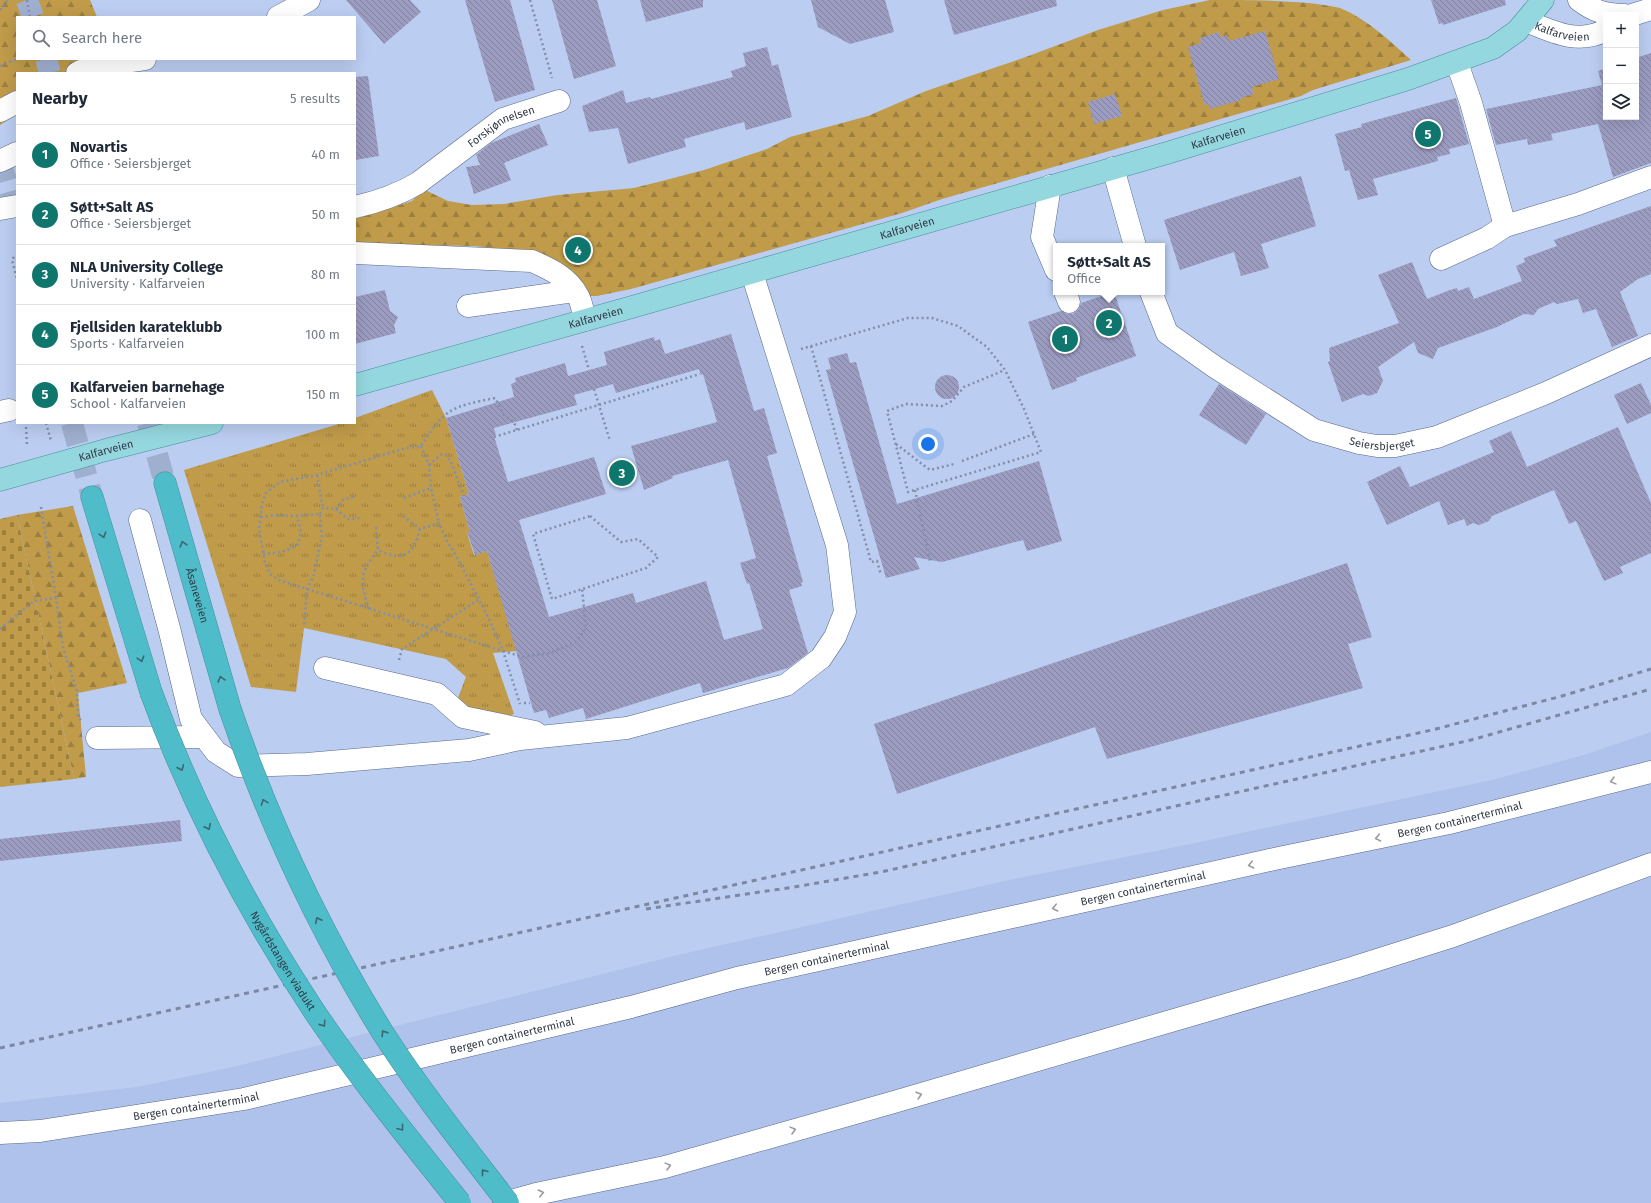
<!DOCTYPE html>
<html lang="en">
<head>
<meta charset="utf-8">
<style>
	body { margin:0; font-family:"Fira Sans",sans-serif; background:#f2f2f3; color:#1f2937 }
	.controls { position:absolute; right:12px; top:12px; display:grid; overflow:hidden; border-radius:0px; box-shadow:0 4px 16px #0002 }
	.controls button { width:36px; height:36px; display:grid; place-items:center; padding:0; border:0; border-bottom:1px solid #e0e1e3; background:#fff; color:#1f2937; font:20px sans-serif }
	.you { position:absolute; left:928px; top:444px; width:14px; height:14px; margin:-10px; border:3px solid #fff; border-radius:50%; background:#1a73e8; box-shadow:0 0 0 6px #1a73e833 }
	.badge { display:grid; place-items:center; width:26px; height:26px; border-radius:50%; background:#0f766e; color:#fff; font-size:13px; font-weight:700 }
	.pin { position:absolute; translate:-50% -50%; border:2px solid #fff; box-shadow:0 1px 4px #0006 }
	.popup { position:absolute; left:1053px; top:243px; width:112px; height:52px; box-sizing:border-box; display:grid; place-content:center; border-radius:0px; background:#fff; filter:drop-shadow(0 1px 3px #0005); font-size:13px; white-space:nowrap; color:#747a83 }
	.popup b { font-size:15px; color:#1f2937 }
	.popup::after { content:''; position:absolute; left:50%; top:100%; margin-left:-8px; border:8px solid transparent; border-top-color:#fff }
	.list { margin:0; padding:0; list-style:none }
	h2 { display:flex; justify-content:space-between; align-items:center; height:52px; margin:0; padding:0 16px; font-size:17px }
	h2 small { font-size:13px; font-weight:400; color:#747a83 }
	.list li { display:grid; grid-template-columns:26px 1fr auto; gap:12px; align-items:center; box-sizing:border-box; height:60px; padding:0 16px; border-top:1px solid #e0e1e3 }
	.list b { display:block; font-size:15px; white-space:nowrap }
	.list p { margin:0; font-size:13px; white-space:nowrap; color:#747a83 }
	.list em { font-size:13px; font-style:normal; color:#747a83 }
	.icon { flex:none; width:22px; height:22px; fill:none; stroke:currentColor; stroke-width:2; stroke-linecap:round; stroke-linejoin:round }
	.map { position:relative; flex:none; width:1651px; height:1203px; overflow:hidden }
	.search { position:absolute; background:#fff; box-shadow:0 4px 16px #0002; left:16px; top:16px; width:340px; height:44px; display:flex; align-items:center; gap:10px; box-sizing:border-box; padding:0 14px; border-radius:0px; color:#747a83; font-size:15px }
	.panel { position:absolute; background:#fff; box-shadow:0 4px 16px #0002; left:16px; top:72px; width:340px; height:352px; border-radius:0px }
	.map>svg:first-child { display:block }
</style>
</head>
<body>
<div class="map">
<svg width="1651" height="1203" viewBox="0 0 1651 1203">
	<defs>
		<pattern id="forest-firs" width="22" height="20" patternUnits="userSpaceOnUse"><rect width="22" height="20" fill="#bf9b4a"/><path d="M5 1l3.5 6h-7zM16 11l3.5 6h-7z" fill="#9c7f3f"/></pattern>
		<pattern id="cemetery-stones" width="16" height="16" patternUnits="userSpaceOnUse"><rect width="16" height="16" fill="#bf9b4a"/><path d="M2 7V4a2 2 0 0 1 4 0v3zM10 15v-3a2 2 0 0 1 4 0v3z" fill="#9c7f3f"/></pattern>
		<pattern id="park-tufts" width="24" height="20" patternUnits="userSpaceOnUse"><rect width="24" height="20" fill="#bf9b4a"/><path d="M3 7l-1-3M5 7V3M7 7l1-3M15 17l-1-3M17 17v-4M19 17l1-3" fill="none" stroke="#9c7f3f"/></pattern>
		<pattern id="building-back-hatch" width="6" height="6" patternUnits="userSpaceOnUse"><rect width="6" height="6" fill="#9c9cc1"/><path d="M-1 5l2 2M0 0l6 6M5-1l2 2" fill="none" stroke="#80809f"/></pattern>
	</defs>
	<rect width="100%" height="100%" fill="#bbcdf1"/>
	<polygon fill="#aec2ec" points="1651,732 1651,1203 0,1203 0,1103 137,1087 237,1066 678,955 1013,879 1176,847 1496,779 1587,754"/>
	<g fill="url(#forest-firs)">
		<polygon points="0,0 90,0 97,17 17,17 17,59 101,59 80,73 17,73 17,114 0,125"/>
		<path d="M1210,0c35,0 98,0 130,8 27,11 49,32 71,52l-98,30 -12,6 -359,103 -40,14 -271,76 -34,7h-8l-71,-45 -44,-5 -119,-2v-25l57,-18 11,-12 25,12 24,4 32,-1 54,-9 76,-7 28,-7 42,-11 63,-21 23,-12 78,-21 58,-25 97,-33 75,-28 65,-20z"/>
		<polygon points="73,506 127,683 78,693 86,777 74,779 17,515"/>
	</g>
	<polygon fill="url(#cemetery-stones)" points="17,515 74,779 0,787 0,519"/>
	<polygon fill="url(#park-tufts)" points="432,390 446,418 469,494 460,497 470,532 467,533 474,555 487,551 517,651 493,653 514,714 502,718 456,703 466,677 446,659 304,628 296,692 251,687 184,470 342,423 355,423 355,418"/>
	<g fill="url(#building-back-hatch)" fill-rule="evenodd">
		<polygon points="346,0 410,0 421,12 384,44"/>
		<polygon points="465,0 510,0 535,90 495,102"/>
		<polygon points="552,0 597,0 616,66 574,79"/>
		<polygon points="640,0 703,0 703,7 646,22"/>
		<polygon points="811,0 885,0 894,32 850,44 818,27"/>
		<polygon points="944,0 1056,0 1057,6 954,35"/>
		<polygon points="1431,0 1505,0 1506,5 1443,25 1442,23 1439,24"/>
		<polygon points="1265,31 1279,79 1252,87 1254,94 1241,98 1241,100 1210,109 1209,104 1205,106 1188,47 1201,43 1200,38 1219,32 1220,37 1227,35 1229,41"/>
		<polygon points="767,47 772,66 778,64 792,117 746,130 744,122 684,139 686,147 628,164 618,128 589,132 582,106 623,90 626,103 650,97 651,99 733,77 731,71 746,66 743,53"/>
		<polygon points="1651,53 1651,163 1613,177 1598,124 1551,134 1553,140 1528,145 1527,139 1496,145 1486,109 1602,85 1598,71 1606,68 1606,117 1636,117 1636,58"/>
		<polygon points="368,76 379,156 355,160 355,77"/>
		<polygon points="1115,94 1122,116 1094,124 1088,102"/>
		<polygon points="1456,98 1469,144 1449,149 1450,154 1437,157 1438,161 1373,179 1378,195 1358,200 1349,170 1345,171 1335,134 1362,127 1361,124"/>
		<polygon points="539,124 548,145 504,163 511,180 474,194 466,167 480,165 476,155 491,143"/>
		<polygon points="1301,176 1316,226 1261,244 1269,268 1241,276 1234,252 1180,270 1164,220"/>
		<polygon points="1651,206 1651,274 1638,279 1620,292 1638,336 1612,347 1596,309 1583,313 1578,299 1557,304 1554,302 1538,309 1534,315 1524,314 1497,327 1438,348 1433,359 1418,353 1414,342 1378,367 1383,381 1377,393 1369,396 1363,394 1342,402 1328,362 1330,361 1329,348 1399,323 1378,275 1412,262 1427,299 1450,290 1457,288 1458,291 1469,287 1474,299 1522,281 1516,266 1525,262 1524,258 1557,246 1554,240"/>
		<polygon points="385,290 390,311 398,317 394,325 396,333 355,344 355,297"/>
		<polygon points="1114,292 1136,356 1076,378 1077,381 1052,390 1028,322 1061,311 1067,314 1073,314 1079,309 1081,303"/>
		<path d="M731,334l23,77 10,-3 13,45 -10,3 36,126 -2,1 1,3 -13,4 19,63 -20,15 -85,25 -3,-10 -114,36 -3,-11 -34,10 -3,-8 -12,3 -47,-162 -12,4 -8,-23h3l-10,-35 9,-3 -23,-76 68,-21 -3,-13 5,-2 -1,-4 50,-15 3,13 39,-11 -3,-13 50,-15 1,4 5,-2 5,15zM699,369l2,6 2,-1 14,48 -86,24 13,44 29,-12 -1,-2 56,-16 28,98 -16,5 7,21 2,-1 14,46 -39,11 -18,-59 -70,22 -3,-10 -84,24 -30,-97 87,-26 -12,-37 -86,25 -14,-46 2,-1 -2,-7 83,-23 -3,-10 39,-11 3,9z"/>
		<polygon points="847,353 850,363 856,362 897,504 1039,461 1062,541 1027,551 1023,540 942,562 914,557 920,569 886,578 826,370 831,369 828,358"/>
		<circle cx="947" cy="387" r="12"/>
		<polygon points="1641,383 1651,405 1651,413 1627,424 1614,395"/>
		<polygon points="1219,384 1266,414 1246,445 1199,415"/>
		<polygon points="1618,427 1651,503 1651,553 1620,567 1623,573 1604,581 1576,521 1569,524 1554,490 1492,516 1489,521 1479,525 1473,523 1467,526 1464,519 1448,525 1439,501 1387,525 1367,482 1400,466 1410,487 1494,452 1489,441 1511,431 1527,467"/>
		<polygon points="1347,563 1372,637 1348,644 1363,688 1107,759 1095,727 897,794 874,724"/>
		<polygon points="180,820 182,841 0,861 0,839"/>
	</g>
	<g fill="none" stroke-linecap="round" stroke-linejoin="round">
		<g stroke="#9fafcf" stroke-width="22" stroke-dasharray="22 11" stroke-linecap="butt">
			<polyline points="27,0 33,17"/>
			<polyline points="46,59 50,73"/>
			<polyline points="0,160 17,219"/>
			<polyline points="72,423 92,497"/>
			<polyline points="148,423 165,483"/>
		</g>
		<g stroke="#596888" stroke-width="23">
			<g id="minor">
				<path d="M1579,0c16,12 25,14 45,15"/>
				<polyline points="1632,15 1651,9"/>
				<polyline points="278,17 309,0"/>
				<path id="s1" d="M1526,21c27,11 52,24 80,9"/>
				<polyline points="1457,63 1471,103 1505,226 1578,204 1651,177"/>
				<path d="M77,73c18,-10 47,-10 68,-14"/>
				<polyline points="0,111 17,102"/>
				<polyline points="0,161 17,153"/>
				<polyline points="1113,168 1135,246"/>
				<polyline points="1050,186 1042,237 1056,270"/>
				<path id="s2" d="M355,207c22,-5 43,-12 63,-24l85,-64 56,-18"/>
				<polyline points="0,209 17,206"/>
				<path d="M355,253l177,8c18,8 36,16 46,35 4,7 5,17 7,24"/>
				<polyline points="1441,259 1487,238 1505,226"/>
				<polyline points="1065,292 1069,302"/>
				<path id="s3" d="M1151,292l16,41 48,34 99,63 45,13 18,3h18l42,-9 109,-44 105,-48"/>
				<polyline points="468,306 574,291"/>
				<polyline points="0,412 9,410"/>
				<polyline points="140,520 170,632 191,719 216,752 238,766 307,764 469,750 520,739 627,728 786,685 821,658 835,637 845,612 837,545 752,273"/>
				<polyline points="325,668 437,694 463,717 535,732"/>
				<polyline points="97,738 203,737"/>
				<path id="s4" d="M0,1133l40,-2 204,-32 387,-92 106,-29 542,-120 170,-35 202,-51"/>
				<polyline points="504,1203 536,1194 665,1167 894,1102 1352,968 1453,936 1651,864"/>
			</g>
		</g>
		<g stroke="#448e9b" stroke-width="23">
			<g id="major">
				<path id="s5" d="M355,385l277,-78 535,-154 241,-74 85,-31 24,-17 26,-31"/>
				<path id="s6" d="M0,480l106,-30 106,-27"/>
			</g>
		</g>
		<g stroke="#448e9b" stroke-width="23">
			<g id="highway">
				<path id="s7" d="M165,483l65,226"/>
				<polyline points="92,497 151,692"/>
			</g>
		</g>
		<g stroke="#828faa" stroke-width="2.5" stroke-dasharray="2 3" stroke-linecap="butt">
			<polyline points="27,0 30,17"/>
			<polyline points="530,0 552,78"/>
			<polyline points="0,10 8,0"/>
			<polyline points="0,66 17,59"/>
			<polyline points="14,257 12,260 17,279"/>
			<polyline points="582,346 589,370"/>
			<polyline points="811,346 871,562 877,561 881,575"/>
			<polyline points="801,349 908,318 932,318 958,326 987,347 1005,370 1024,409 1041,452 908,492 887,411 906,404 942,406 952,401 964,387 1005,370"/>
			<polyline points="594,389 610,441"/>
			<polyline points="46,423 51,441"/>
			<polyline points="26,427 27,446"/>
			<path d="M517,430l-3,-8 -10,-7 -9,-17c-44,9 -50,10 -74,48l-15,2 -89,27 -37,7 -14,11 -4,11 -3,25 6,34 5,11 9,6 224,71 17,53"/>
			<polyline points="494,437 700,374"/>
			<polyline points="896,444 930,470 954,464"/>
			<polyline points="421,446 429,465 431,488"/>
			<polyline points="962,461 1034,434"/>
			<polyline points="429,465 442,454 446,455 451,462 464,496"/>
			<polyline points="317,475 323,508"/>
			<polyline points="915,490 930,561"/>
			<polyline points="404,498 431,488 439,523"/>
			<polyline points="41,507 56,598"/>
			<polyline points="336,509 348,519 361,518"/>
			<polyline points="320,514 323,508 336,509 343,500 355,496"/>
			<polyline points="403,516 420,529"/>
			<polygon points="590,516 621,542 638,539 658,557 646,568 552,599 533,534"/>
			<polyline points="261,517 278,515 297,516"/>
			<path d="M376,527l2,23c25,12 35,6 42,-21l19,-6 9,20 10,16 31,60 14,32 20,6 27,-4 26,-11 10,-14 -4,-40"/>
			<path d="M263,554c14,-1 24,-2 35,-10l3,-12 -4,-16 23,-2 2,22 -9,42 -6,11 -3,38"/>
			<path d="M369,609c-9,-27 -10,-36 9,-59"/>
			<polyline points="0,629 34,601 56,598 63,648 77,691 78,716 81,721"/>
			<polyline points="399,660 402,649 478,600"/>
			<polyline points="524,703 530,703"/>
		</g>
		<use href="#minor" stroke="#fff" stroke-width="22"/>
		<use href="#major" stroke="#95d7df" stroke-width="22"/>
		<use href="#highway" stroke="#4ebdc9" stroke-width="22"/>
		<g stroke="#7b88a2" stroke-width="3" stroke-dasharray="5 5" stroke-linecap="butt">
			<polyline points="646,909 794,887 881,872 1471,740 1651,689"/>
			<polyline points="0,1048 1432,730 1562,696 1651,669"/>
		</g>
		<g stroke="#448e9b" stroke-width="23" stroke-linecap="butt">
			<g id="highway-bridge">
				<path id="s8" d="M151,692c41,113 97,219 163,319 45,67 96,129 146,192"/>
				<path d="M230,709c39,114 89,221 153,324 38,59 82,114 125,170"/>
			</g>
		</g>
		<use href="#highway-bridge" stroke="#4ebdc9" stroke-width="22"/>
	</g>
	<defs><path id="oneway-chevron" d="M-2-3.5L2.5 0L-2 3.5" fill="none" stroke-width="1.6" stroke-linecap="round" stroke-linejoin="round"/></defs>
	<g stroke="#3b6774">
		<use href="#oneway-chevron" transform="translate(103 535) rotate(73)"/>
		<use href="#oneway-chevron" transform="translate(183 544) rotate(-106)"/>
		<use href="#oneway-chevron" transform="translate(141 659) rotate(73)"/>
		<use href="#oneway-chevron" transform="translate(221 679) rotate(-106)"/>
		<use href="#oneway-chevron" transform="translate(181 768) rotate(67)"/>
		<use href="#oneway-chevron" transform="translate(264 802) rotate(-111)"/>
		<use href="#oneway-chevron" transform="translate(208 827) rotate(63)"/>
		<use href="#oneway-chevron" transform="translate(318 920) rotate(-117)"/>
		<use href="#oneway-chevron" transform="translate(323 1024) rotate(55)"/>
		<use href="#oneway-chevron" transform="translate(384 1033) rotate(-123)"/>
		<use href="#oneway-chevron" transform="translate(401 1128) rotate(52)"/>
		<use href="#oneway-chevron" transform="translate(484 1172) rotate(-128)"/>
	</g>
	<g stroke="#989ca2">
		<use href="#oneway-chevron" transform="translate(1613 781) rotate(165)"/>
		<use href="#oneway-chevron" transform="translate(1378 838) rotate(168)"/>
		<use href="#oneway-chevron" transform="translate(1251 865) rotate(167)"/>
		<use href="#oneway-chevron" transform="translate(1055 908) rotate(167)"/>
		<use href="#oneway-chevron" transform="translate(919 1095) rotate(-16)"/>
		<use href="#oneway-chevron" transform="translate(793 1130) rotate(-15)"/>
		<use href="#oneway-chevron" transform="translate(668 1166) rotate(-15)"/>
		<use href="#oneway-chevron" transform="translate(541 1193) rotate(-12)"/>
	</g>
	<g text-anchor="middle" stroke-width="3" stroke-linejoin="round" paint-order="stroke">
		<g font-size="11" fill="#313846" stroke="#bbcdf1">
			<text dy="4" stroke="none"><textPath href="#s1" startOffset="38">Kalfarveien</textPath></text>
			<text dy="4" stroke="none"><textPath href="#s2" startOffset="169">Forskjønnelsen</textPath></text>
			<text dy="4" stroke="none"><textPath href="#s5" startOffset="898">Kalfarveien</textPath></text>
			<text dy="4" stroke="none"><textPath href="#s5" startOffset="574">Kalfarveien</textPath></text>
			<text dy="4" stroke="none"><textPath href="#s5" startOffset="250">Kalfarveien</textPath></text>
			<text dy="4" stroke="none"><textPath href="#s3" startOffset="290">Seiersbjerget</textPath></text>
			<text dy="4" stroke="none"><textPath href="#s6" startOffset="110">Kalfarveien</textPath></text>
			<text dy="4" stroke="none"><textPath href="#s7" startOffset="117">Åsaneveien</textPath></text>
			<text dy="4" stroke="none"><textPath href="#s4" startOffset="1494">Bergen containerterminal</textPath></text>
			<text dy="4" stroke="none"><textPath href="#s4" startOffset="1170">Bergen containerterminal</textPath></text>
			<text dy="4" stroke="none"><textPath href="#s4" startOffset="846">Bergen containerterminal</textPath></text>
			<text dy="4" stroke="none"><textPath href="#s8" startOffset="300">Nygårdstangen viadukt</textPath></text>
			<text dy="4" stroke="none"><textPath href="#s4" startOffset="522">Bergen containerterminal</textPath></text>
			<text dy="4" stroke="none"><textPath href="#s4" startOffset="198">Bergen containerterminal</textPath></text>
		</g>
	</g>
</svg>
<div class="controls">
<button>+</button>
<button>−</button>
<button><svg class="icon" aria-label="layers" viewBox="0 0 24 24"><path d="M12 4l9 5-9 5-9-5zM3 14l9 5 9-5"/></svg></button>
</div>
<div class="you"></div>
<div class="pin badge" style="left:1065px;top:339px">1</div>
<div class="pin badge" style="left:1109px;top:323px">2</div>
<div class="popup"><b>Søtt+Salt AS</b>Office</div>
<div class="pin badge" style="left:622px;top:473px">3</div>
<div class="pin badge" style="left:578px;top:250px">4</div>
<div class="pin badge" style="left:1428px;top:134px">5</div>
<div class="search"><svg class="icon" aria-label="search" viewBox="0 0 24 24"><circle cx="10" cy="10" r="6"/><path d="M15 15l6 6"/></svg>Search here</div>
<section class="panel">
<h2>Nearby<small>5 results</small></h2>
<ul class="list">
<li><span class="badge">1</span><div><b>Novartis</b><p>Office · Seiersbjerget</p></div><em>40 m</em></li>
<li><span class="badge">2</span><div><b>Søtt+Salt AS</b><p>Office · Seiersbjerget</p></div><em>50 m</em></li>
<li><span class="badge">3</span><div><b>NLA University College</b><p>University · Kalfarveien</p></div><em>80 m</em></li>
<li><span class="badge">4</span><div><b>Fjellsiden karateklubb</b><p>Sports · Kalfarveien</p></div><em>100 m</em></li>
<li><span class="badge">5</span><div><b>Kalfarveien barnehage</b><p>School · Kalfarveien</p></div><em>150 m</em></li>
</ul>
</section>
</div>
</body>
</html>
